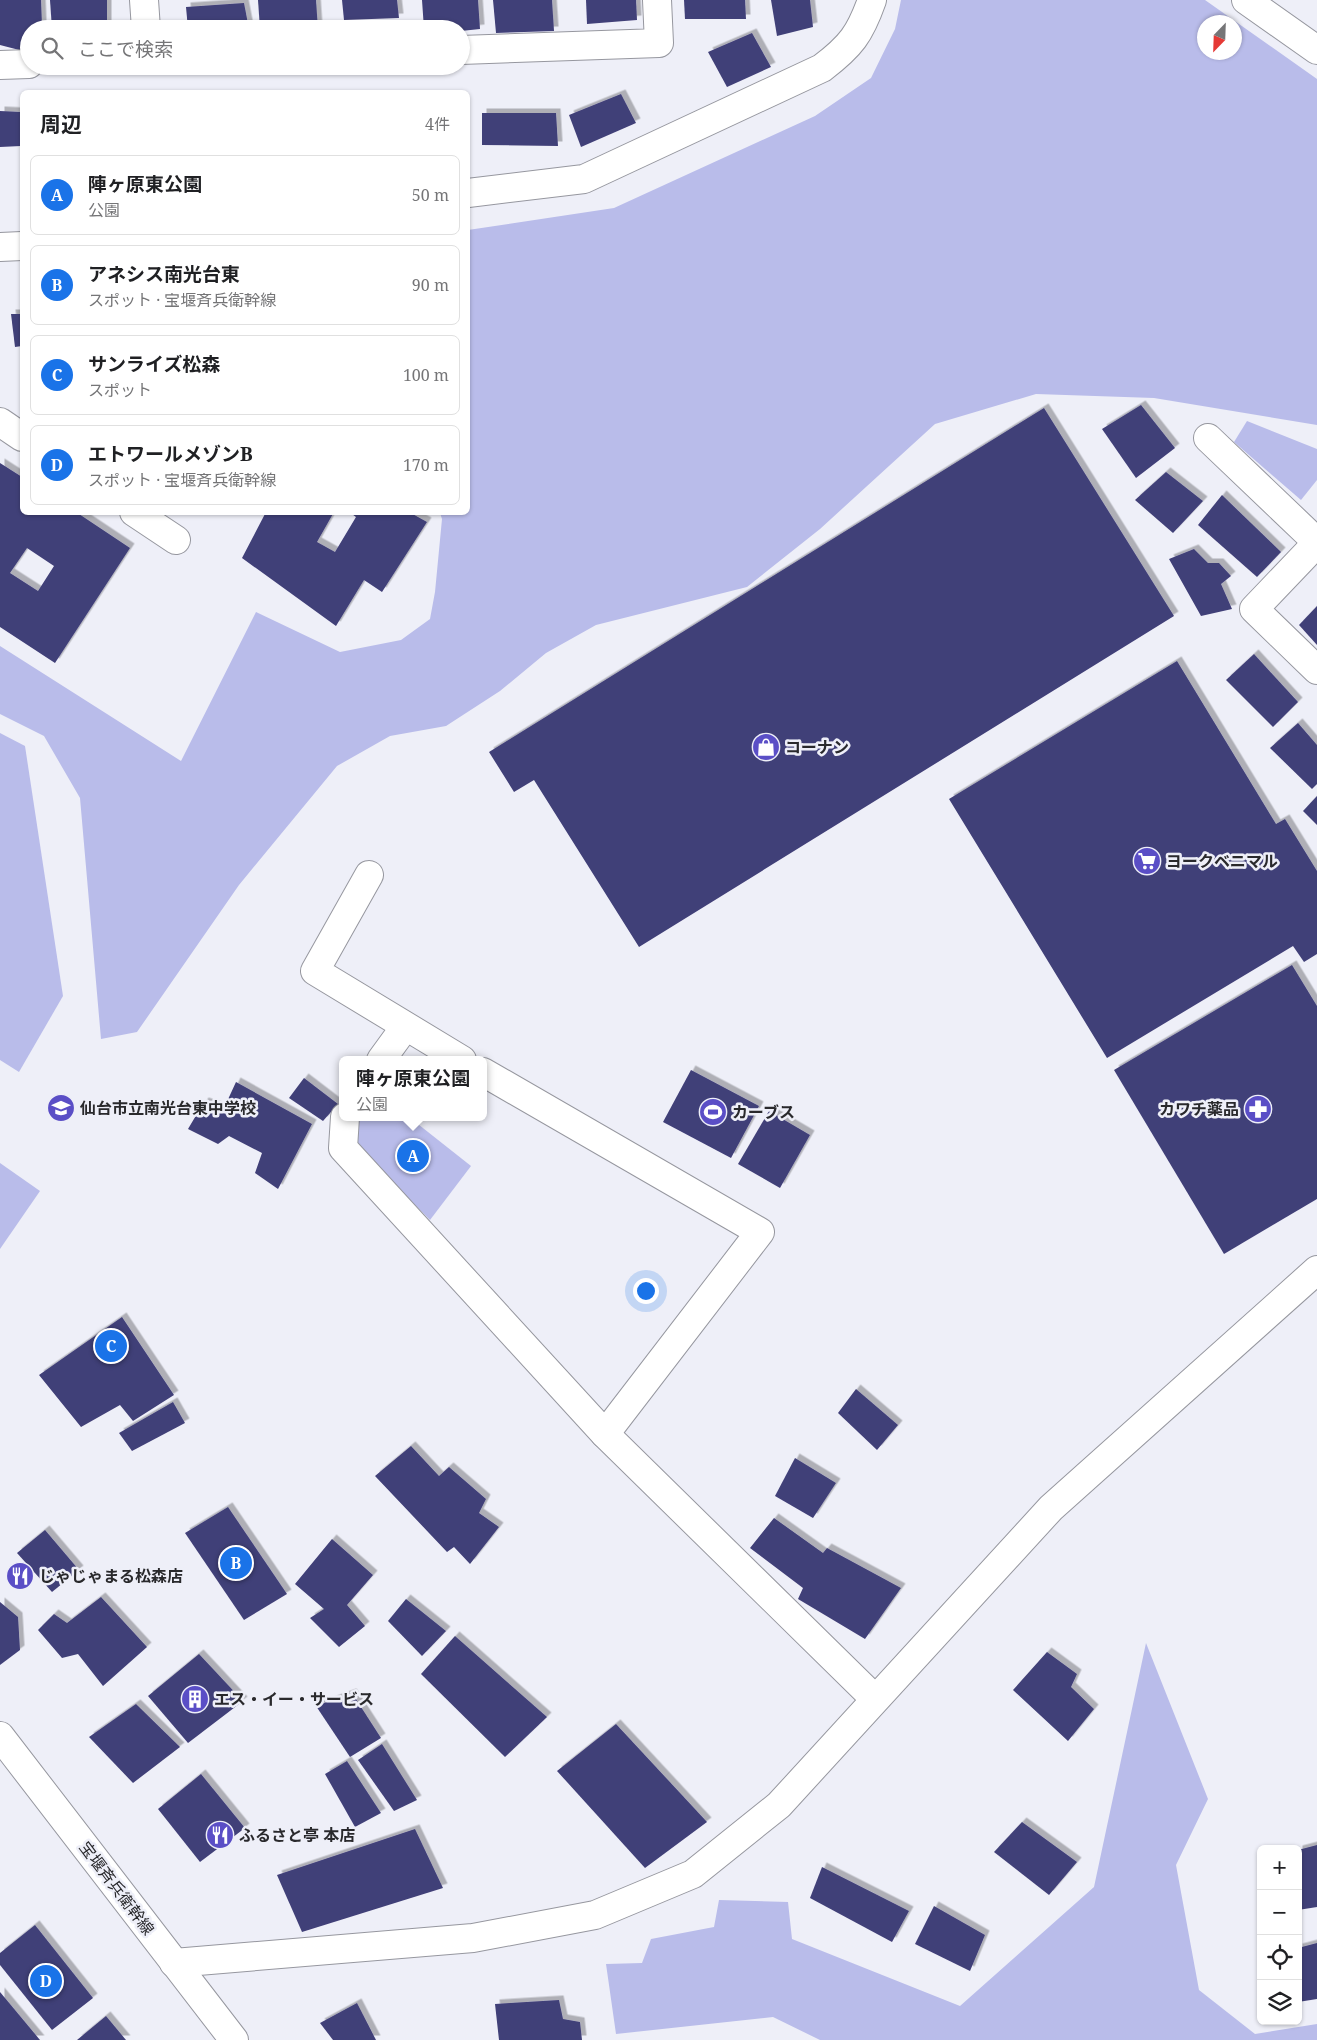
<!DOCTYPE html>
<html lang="ja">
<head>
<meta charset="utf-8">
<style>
	body { margin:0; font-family:"Noto Serif","Noto Sans JP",serif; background:#f2f2f2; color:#202124 }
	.controls { position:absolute; right:15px; bottom:15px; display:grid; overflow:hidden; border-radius:8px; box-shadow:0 1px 4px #0004 }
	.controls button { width:45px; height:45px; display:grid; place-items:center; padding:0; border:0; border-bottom:1px solid #e0e0e0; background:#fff; color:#202124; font:25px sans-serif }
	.compass { position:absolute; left:1197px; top:15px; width:45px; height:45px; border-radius:50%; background:#fff; box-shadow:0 1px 4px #0004; rotate:203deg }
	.you { position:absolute; left:645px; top:1290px; width:18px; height:18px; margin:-12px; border:4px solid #fff; border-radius:50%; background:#1a73e8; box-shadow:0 0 0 8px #1a73e833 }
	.badge { display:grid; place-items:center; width:32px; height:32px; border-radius:50%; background:#1a73e8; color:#fff; font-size:16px; font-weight:700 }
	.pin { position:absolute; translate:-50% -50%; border:2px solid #fff; box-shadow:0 1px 5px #0006 }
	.popup { position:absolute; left:339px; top:1056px; width:148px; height:65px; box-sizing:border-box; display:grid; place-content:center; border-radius:8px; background:#fff; filter:drop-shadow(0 1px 4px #0005); font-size:16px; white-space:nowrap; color:#757577 }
	.popup b { font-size:19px; color:#202124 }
	.popup::after { content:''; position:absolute; left:50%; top:100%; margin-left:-10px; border:10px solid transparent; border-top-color:#fff }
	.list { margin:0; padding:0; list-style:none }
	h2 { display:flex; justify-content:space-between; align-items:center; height:65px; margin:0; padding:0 20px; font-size:21px }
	h2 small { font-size:16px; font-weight:400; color:#757577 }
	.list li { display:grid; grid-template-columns:32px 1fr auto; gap:15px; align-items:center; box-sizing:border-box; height:80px; margin:0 10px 10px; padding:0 10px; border:1px solid #e0e0e0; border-radius:8px }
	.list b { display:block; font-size:19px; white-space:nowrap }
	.list p { margin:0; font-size:16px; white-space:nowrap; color:#757577 }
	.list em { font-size:16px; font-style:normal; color:#757577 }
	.icon { flex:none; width:28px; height:28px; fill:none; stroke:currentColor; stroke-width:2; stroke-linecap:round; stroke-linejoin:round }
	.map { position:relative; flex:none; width:1317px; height:2040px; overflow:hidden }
	.search { position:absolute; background:#fff; box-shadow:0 1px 4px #0004; left:20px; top:20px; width:450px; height:55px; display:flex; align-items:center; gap:12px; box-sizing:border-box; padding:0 18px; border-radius:28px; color:#757577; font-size:19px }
	.panel { position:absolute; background:#fff; box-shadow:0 1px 4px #0004; left:20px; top:90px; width:450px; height:425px; border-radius:8px }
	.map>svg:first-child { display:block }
</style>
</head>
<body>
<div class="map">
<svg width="1317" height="2040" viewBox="0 0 1317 2040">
	<defs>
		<filter id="shadow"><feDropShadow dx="4.5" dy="-4.5" stdDeviation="0" flood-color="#0004"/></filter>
	</defs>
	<rect width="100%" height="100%" fill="#eeeff8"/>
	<g fill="#b9bcea" fill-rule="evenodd">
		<path d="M901,0h304l112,79v346l-163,-27 -118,-4 -101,30 -115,105 -73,58 -151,38 -50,28 -46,38 -54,35 -56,10 -53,30 -98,119 -102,147 -36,7 -21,-241 -36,-62 -44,-22v-68l181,115 75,-149 84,40 61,-12 29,-21 5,-27 7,-73 -2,-6 28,-1v-282l146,-22 201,-92 56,-38 24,-49zM1234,22v30h-30v-30z"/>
		<polygon points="1247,421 1317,449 1317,480 1301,500 1234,442"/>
		<polygon points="0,733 25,746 63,996 19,1072 0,1060"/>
		<polygon points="360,1117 409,1117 471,1166 430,1220 357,1146 357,1122"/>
		<polygon points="0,1163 40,1191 0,1249"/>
		<polygon points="1146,1643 1208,1799 1176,1865 1199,1990 1255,2034 1317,2024 1317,2040 820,2040 773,2017 616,2034 606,1964 642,1963 651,1939 714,1927 719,1900 788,1902 792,1939 960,2006 1094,1887"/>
	</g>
	<g fill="#413f78" fill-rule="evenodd" filter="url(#shadow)">
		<polygon points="0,0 41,0 42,25 31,26 29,29 27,52 0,45"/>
		<polygon points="50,0 107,0 107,29 52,29"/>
		<polygon points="258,0 316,0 318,29 260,29"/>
		<polygon points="342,0 397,0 399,18 344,20"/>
		<polygon points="422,0 478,0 480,29 461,31 461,29 424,29"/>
		<polygon points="493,0 552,0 554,31 496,33"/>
		<polygon points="586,0 636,0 637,20 587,24"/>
		<polygon points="684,0 745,0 746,19 685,19"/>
		<polygon points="771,0 810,0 813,27 777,36"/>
		<polygon points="244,3 249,29 188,29 186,7"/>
		<polygon points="752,33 771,67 727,87 708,52"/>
		<polygon points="621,94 636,123 581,147 569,115"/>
		<polygon points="0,111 20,112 21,146 0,147"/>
		<polygon points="482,113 556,113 558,146 482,145"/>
		<polygon points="11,314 22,314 22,346 15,347"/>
		<polygon points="1141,405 1175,448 1136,478 1102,429"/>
		<polygon points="1044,408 1174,616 639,947 534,780 514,792 489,752"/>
		<path d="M0,463l22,14v35h54l54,36 -75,115 -55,-36zM27,548l27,18 -16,25 -28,-18z"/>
		<polygon points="1166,472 1203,501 1173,533 1135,500"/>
		<polygon points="1222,495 1281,552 1257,577 1198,525"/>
		<polygon points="266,512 334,512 317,542 335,552 356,517 349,512 409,512 427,522 382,592 364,580 336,626 242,558"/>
		<polygon points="1194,549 1208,563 1219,563 1231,576 1221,584 1232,609 1201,616 1169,559"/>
		<polygon points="1317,606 1317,645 1299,625"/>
		<polygon points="1254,654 1298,702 1273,727 1226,680"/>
		<polygon points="1177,661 1276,824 1285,819 1317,871 1317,954 1304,962 1293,946 1107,1058 949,799"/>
		<polygon points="1298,723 1317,745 1317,784 1312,789 1270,748"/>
		<polygon points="1317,796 1317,825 1303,811"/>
		<polygon points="1292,965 1317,1006 1317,1199 1224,1254 1114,1070"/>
		<polygon points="691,1070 759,1106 731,1158 663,1122"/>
		<polygon points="304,1078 338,1104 323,1121 289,1098"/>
		<polygon points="236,1082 312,1124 278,1189 255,1173 262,1153 229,1136 218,1144 188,1129 204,1102 224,1108"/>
		<polygon points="769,1111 810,1135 780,1188 738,1164"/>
		<polygon points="122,1317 174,1395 133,1421 120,1405 81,1427 39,1375"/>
		<polygon points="856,1389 898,1425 877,1450 838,1413"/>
		<polygon points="173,1402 185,1423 132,1451 119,1433"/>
		<polygon points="411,1446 439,1476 449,1467 486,1499 479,1513 499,1527 470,1564 454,1547 447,1552 375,1476"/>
		<polygon points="795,1458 836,1483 813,1518 775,1496"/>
		<polygon points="228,1507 287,1594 244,1620 185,1533"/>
		<polygon points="774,1518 823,1553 827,1548 901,1588 865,1639 798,1599 803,1588 750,1548"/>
		<polygon points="45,1530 79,1570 52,1592 17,1553"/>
		<polygon points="332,1539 373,1575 347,1605 365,1626 339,1647 310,1618 324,1609 295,1584"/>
		<polygon points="101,1597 147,1647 103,1686 78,1654 62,1658 38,1630 54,1614 67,1623"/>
		<polygon points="406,1599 446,1631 422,1656 388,1621"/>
		<polygon points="0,1602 18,1617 20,1650 0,1665"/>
		<polygon points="455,1636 547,1717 505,1757 421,1674"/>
		<polygon points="1047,1652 1077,1674 1071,1687 1094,1709 1068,1741 1013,1690"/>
		<polygon points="199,1654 243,1701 188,1743 148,1696"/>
		<polygon points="352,1693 381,1738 350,1757 316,1706"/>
		<polygon points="136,1704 180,1747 133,1783 89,1737"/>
		<polygon points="616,1724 707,1822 645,1868 557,1771"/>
		<polygon points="382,1744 417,1800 394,1811 358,1760"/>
		<polygon points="347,1761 381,1813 355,1827 325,1774"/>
		<polygon points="201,1774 245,1828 200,1862 158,1809"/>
		<polygon points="1022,1822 1077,1862 1049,1895 994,1852"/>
		<polygon points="415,1829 443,1888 302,1932 277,1875"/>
		<polygon points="1317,1845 1317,1907 1298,1910 1298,1850"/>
		<polygon points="822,1867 909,1911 892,1942 810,1898"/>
		<polygon points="934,1906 985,1935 970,1971 915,1944"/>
		<polygon points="35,1925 93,1998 52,2030 0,1965 0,1953"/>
		<polygon points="1317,1943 1317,1999 1298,2002 1298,1948"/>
		<polygon points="0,1992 40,2040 0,2040"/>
		<polygon points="559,2000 563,2019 580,2022 582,2040 499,2040 495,2004"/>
		<polygon points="357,2003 376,2040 333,2040 320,2023"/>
		<polygon points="106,2016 126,2040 77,2040"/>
	</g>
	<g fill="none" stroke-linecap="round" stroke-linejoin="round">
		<g stroke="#96979f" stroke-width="30">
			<g id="minor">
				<polyline points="144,0 146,29"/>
				<polyline points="1246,0 1317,50"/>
				<polyline points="461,50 659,43 657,0"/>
				<polyline points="0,65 29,64"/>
				<path d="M468,193l116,-14 238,-111c29,-22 38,-34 50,-68"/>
				<polyline points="0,247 22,246"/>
				<polyline points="0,422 22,437"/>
				<polyline points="1208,438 1317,542"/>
				<polyline points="134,512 176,540"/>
				<polyline points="1317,543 1254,609 1317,670"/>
				<polyline points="369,875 315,971 462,1060"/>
				<polyline points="381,1060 405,1027"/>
				<polyline points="483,1072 760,1232 605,1434"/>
				<polyline points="345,1117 343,1148 605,1434 875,1699"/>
			</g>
		</g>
		<g stroke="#96979f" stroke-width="30">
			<g id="tertiary">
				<polyline points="0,1736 234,2040"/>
				<polyline points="174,1963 473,1938 595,1915 693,1874 779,1805 1051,1508 1317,1270"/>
			</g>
		</g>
		<use href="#minor" stroke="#fff" stroke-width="28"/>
		<use href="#tertiary" stroke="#fff" stroke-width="28"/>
	</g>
	<defs>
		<g id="shop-disc" transform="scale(1.4375)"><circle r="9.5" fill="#5a4ec6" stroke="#eeeff8"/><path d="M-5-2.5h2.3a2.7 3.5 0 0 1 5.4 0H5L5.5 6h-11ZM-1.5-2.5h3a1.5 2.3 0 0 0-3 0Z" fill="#fff"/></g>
		<g id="supermarket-disc" transform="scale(1.4375)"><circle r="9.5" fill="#5a4ec6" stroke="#eeeff8"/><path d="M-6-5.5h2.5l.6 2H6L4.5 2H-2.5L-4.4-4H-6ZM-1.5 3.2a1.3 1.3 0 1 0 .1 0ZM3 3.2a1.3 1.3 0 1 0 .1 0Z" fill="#fff"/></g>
		<g id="school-disc" transform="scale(1.4375)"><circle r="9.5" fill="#5a4ec6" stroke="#eeeff8"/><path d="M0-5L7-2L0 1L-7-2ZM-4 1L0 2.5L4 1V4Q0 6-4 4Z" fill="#fff"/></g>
		<g id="pharmacy-disc" transform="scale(1.4375)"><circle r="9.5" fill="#5a4ec6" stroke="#eeeff8"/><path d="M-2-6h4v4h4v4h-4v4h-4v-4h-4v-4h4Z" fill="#fff"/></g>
		<g id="stadium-disc" transform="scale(1.4375)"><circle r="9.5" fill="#5a4ec6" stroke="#eeeff8"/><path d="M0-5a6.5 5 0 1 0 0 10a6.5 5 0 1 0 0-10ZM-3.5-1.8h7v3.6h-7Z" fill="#fff"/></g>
		<g id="restaurant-disc" transform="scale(1.4375)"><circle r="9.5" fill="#5a4ec6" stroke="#eeeff8"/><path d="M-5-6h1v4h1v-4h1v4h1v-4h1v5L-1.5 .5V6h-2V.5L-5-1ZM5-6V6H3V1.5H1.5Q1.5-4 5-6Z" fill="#fff"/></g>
		<g id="building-disc" transform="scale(1.4375)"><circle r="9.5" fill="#5a4ec6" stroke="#eeeff8"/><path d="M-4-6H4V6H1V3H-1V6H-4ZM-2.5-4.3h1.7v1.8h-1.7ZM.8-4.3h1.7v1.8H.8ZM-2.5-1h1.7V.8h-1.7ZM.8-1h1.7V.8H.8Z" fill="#fff"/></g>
	</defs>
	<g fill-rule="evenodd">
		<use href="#shop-disc" x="766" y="747"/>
		<use href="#supermarket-disc" x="1147" y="861"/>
		<use href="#school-disc" x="61" y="1108"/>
		<use href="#pharmacy-disc" x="1258" y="1109"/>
		<use href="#stadium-disc" x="713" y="1112"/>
		<use href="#restaurant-disc" x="20" y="1576"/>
		<use href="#building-disc" x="195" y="1699"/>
		<use href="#restaurant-disc" x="220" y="1835"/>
	</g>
	<g text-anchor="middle" stroke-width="5" stroke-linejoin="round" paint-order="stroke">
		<g font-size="16" font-weight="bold" fill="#29292c" stroke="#eeeff8" text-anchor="start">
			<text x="785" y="753">コーナン</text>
			<text x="1166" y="867">ヨークベニマル</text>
			<text x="80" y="1114">仙台市立南光台東中学校</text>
			<text x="1239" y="1115" text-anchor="end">カワチ薬品</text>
			<text x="732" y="1118">カーブス</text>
			<text x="39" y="1582">じゃじゃまる松森店</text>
			<text x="214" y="1705">エス・イー・サービス</text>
			<text x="239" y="1841">ふるさと亭 本店</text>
		</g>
		<g font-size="16" fill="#29292c" stroke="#eeeff8">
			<text transform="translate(117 1888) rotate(53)" y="6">宝堰斉兵衛幹線</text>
		</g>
	</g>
</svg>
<div class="controls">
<button>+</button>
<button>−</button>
<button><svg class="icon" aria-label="locate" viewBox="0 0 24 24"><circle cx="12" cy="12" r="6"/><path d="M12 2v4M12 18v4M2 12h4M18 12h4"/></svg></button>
<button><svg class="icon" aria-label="layers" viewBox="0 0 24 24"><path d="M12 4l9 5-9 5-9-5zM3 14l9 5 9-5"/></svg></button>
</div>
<svg class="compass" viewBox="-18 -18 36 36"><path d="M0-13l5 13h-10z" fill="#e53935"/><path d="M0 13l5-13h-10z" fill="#757577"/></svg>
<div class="you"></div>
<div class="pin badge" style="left:413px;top:1156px">A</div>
<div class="popup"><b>陣ヶ原東公園</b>公園</div>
<div class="pin badge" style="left:236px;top:1563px">B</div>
<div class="pin badge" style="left:111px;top:1346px">C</div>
<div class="pin badge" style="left:46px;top:1981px">D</div>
<div class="search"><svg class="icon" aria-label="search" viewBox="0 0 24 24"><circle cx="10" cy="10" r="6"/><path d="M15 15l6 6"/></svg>ここで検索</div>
<section class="panel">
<h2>周辺<small>4件</small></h2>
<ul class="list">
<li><span class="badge">A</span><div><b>陣ヶ原東公園</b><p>公園</p></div><em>50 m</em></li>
<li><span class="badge">B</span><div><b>アネシス南光台東</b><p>スポット · 宝堰斉兵衛幹線</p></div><em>90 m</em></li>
<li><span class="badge">C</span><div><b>サンライズ松森</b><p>スポット</p></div><em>100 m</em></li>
<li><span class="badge">D</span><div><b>エトワールメゾンB</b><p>スポット · 宝堰斉兵衛幹線</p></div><em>170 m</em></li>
</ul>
</section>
</div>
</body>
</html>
